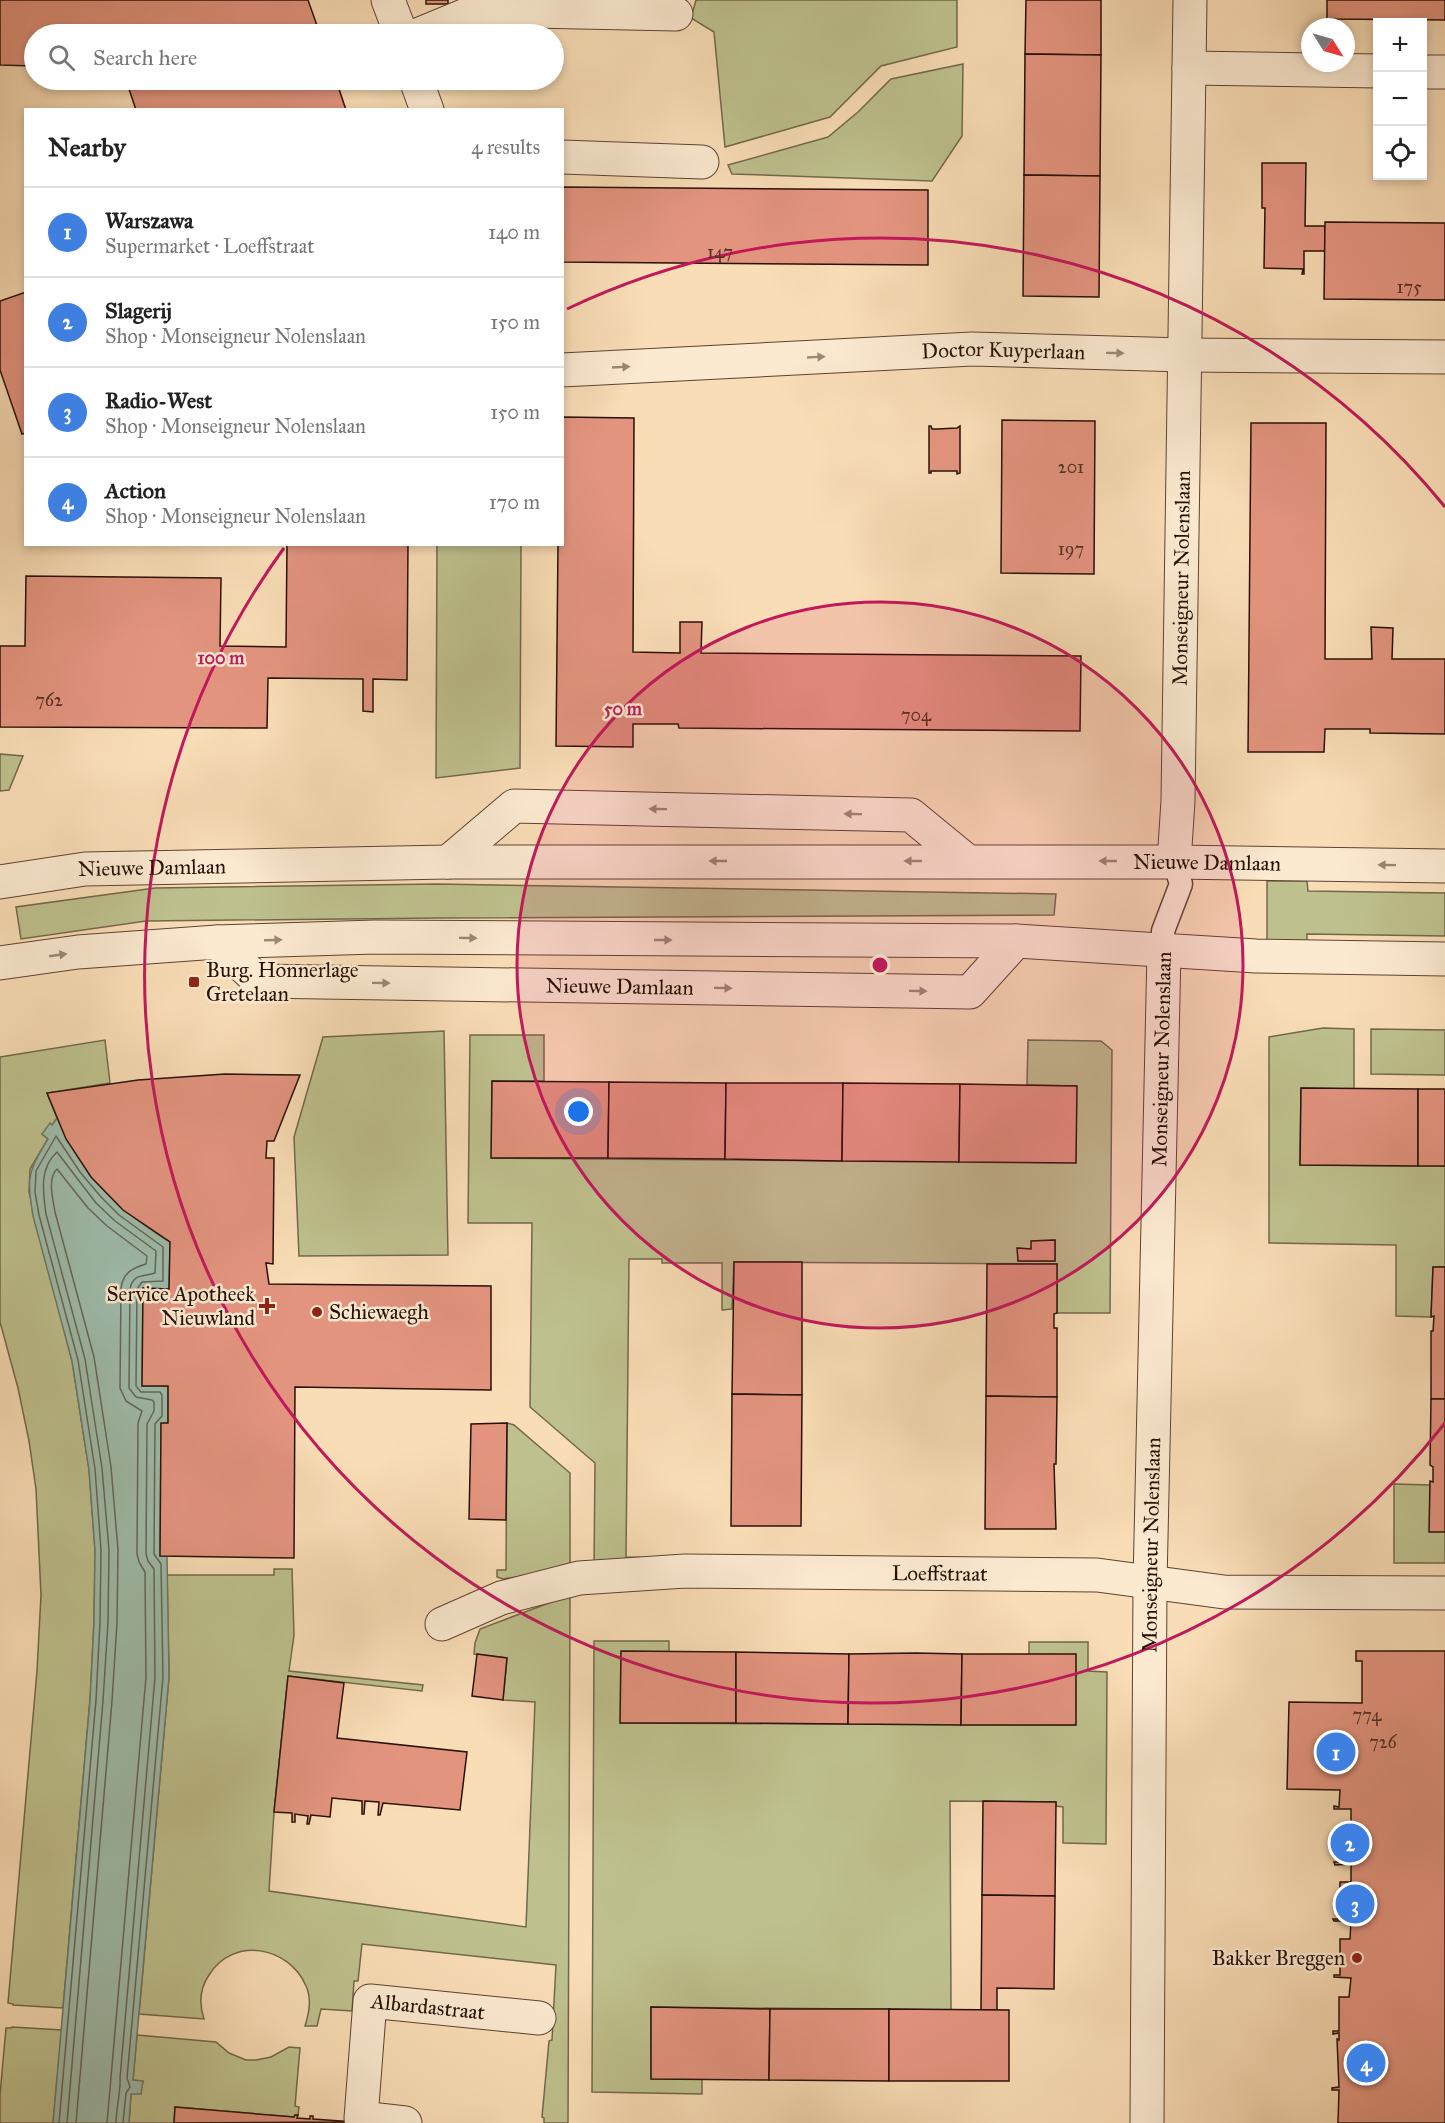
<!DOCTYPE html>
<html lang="en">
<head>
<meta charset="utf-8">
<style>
	body { margin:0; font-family:"IM FELL Great Primer",serif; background:#f2f2f2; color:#222 }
	.controls { position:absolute; right:18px; top:18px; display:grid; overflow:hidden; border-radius:0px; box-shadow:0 3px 9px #0003 }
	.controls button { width:54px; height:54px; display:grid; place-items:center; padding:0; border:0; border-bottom:2px solid #e0e0e0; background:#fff; color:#222; font:30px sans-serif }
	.compass { position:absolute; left:1301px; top:18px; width:54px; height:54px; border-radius:50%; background:#fff; box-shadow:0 3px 9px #0003; rotate:127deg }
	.you { position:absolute; left:579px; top:1112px; width:21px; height:21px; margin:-15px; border:4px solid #fff; border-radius:50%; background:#1a73e8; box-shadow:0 0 0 9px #1a73e833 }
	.badge { display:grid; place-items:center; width:39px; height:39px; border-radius:50%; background:#8f2418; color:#fff; font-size:20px; font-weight:700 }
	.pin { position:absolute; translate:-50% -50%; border:3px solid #fff; box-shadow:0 2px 6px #0006 }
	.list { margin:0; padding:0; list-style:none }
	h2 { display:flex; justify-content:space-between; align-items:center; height:78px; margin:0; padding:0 24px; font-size:26px }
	h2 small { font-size:20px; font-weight:400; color:#767676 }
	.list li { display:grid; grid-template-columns:39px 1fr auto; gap:18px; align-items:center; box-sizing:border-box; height:90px; padding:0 24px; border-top:2px solid #e0e0e0 }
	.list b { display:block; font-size:22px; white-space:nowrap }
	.list p { margin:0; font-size:20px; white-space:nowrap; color:#767676 }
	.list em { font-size:20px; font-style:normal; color:#767676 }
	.icon { flex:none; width:33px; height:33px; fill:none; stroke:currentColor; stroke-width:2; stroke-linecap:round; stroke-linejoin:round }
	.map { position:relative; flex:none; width:1445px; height:2123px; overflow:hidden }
	.search { position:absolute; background:#fff; box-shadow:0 3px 9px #0003; left:24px; top:24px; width:540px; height:66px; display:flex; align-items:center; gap:15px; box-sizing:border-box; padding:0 21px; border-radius:33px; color:#767676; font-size:22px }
	.panel { position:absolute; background:#fff; box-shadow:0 3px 9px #0003; left:24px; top:108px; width:540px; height:438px; border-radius:0px }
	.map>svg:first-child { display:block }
</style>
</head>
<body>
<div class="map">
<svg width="1445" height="2123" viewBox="0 0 1445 2123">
	<rect width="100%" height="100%" fill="#f9ddb6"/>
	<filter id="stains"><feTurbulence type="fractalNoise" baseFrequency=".00333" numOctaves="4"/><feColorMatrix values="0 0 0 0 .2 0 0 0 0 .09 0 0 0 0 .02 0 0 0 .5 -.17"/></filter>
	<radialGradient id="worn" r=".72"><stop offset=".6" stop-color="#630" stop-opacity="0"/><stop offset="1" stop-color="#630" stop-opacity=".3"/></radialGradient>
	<g fill="#bec18e" stroke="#73684a" stroke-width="1.5" fill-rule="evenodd">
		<polygon points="696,0 957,0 957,47 881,66 830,117 725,147 714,32 691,18"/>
		<polygon points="963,64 962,136 932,181 732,174 728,165 828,137 858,112 891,79"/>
		<polygon points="437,545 521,545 520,768 436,778"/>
		<polygon points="0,754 23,756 9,790 0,791"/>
		<polygon points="1267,881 1307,881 1308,891 1445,893 1445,936 1307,934 1307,944 1267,943"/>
		<polygon points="437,884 1056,894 1054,915 437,918 146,921 21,939 16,907 155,888"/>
		<polygon points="1323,1028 1354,1029 1354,1089 1301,1088 1300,1165 1445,1166 1445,1267 1433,1267 1431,1317 1396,1316 1396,1245 1269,1243 1269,1037"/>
		<polygon points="1371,1029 1445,1030 1445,1075 1371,1074"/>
		<polygon points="444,1031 448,1255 299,1256 294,1137 323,1037"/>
		<path d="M470,1035h74v46h-52v77l350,3 235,-75 -50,-1 1,-45 73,1 11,9 -2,263h-53v-49l-323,-2 -2,47 -10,1v-47h-60v-4h-33l-3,298 37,1 -69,10 1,-105 -65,-56 2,-184h-64zM1055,1240v21h-37v-13l13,1 1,-8z"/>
		<polygon points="105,1040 110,1083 47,1093 57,1118 52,1125 42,1134 48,1139 30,1169 29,1192 72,1361 89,1470 95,1550 94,1622 90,1700 63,2008 13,2005 13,2004 8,2003 37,1671 41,1595 36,1489 29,1441 18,1388 0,1322 0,1057"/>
		<polygon points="507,1423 514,1425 570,1473 570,1568 503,1579 497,1577 497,1570 506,1570"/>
		<polygon points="1394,1484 1430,1485 1445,1532 1445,1563 1394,1563"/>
		<path d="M274,1569h18l2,66 -5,36 134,14 -1,6 -134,-15 -14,136 -5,79 257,36 9,-225 -32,-2 4,-42 -33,-4 1,-11 5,-14 90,-34 -2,528h-24v-5l-2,-1 7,-76 3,-1 4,-75 -194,-21 -4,37h-4l-2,30 -31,-2 -4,17h-12c4,-13 7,-27 1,-40 -17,-40 -73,-50 -97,-11 -9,13 -10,29 -5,44l-65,-5 30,-337 -2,-102h107z"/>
		<polygon points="594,1641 669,1641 669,1652 621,1723 1075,1725 1029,1654 1029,1642 1088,1642 1088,1671 1107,1672 1106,1844 1063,1843 1063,1807 1056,1806 1056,1802 950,1801 951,2010 651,2007 651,2079 702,2079 702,2094 592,2092"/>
		<polygon points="12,2027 62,2030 53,2123 0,2123 0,2095 6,2028 11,2028"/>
		<polygon points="137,2035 216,2042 229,2053 246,2060 256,2060 271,2057 289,2047 300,2048 295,2106 299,2107 298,2115 295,2115 294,2117 175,2107 174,2123 129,2123 131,2094 143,2082 133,2080"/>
	</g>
	<path fill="#9ebcab" stroke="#6f7769" stroke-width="1.5" d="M57,1118c28,59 58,90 113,124l-1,47 -26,-1 -1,98h26v37l-7,1 -1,132h7l2,121 -36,403 10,1 -2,13h-10l-2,29h-76l37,-423 4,-78 1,-72 -6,-80 -17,-109 -39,-145c-6,-38 -6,-44 15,-77l-6,-5 8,-11 2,2z"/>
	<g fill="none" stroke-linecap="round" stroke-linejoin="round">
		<g stroke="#636658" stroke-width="1.5">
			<polyline points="59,2123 96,1700 100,1622 101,1550 95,1469 78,1360 39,1215 35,1192 36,1171 56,1136 80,1172 101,1197 119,1215 163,1247 163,1281 142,1282 137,1289 136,1386 141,1392 160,1392 162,1395 162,1416 155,1424 154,1554 161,1564 163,1677 127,2078 130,2087 126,2093 123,2123"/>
			<path d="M67,2123l36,-422 5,-79 1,-72 -7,-82 -17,-109 -39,-145c-3,-22 -7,-46 11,-62l39,51 19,18 41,30 -1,22c-11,4 -22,0 -25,16l-1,99 7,9 16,3 2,2v9l-7,13 -1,130 2,7 6,8 1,108 -35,401c1,14 -4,30 -4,45"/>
			<path d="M76,2123l36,-422 5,-79 1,-72 -7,-83 -17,-110 -39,-145c-2,-13 -8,-33 2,-43l31,39 19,18 40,30 -1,8c-14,4 -23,9 -25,24l-1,100 6,13 16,10 -4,12 -1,131 2,8 6,10 1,105 -39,446"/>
		</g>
	</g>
	<g fill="#e3947f" stroke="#281006" stroke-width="1.5">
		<polygon points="0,0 308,0 320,34 34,34 34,66 0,65"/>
		<rect x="426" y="0" width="22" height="4"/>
		<polygon points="1026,0 1101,0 1101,55 1025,54"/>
		<polygon points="1327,0 1445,0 1445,20 1327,19"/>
		<polygon points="1025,54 1101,55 1100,176 1024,175"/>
		<polygon points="126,80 336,80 346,110 136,110"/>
		<polygon points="1262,163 1306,163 1305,226 1325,226 1326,251 1304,251 1304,274 1302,274 1303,269 1264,268 1265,208 1262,208"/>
		<polygon points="1024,175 1100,176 1099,297 1023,296"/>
		<polygon points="562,187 928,190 928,265 562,262"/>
		<polygon points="1325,222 1445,223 1445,300 1324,299"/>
		<polygon points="26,292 26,433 22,434 0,370 0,301"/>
		<polygon points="562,417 634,418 633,652 680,653 680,622 702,622 701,653 1081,656 1080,731 679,728 678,724 633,724 633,747 556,746 558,544 562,544"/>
		<polygon points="1002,420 1095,421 1094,574 1001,573"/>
		<polygon points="1251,423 1326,423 1325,659 1372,659 1371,627 1393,628 1392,659 1445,659 1445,734 1370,733 1370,729 1325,729 1324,752 1248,752"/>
		<polygon points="929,426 931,426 932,429 937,429 957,428 960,426 960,473 957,474 957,471 931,471 931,473 929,473"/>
		<polygon points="287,544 408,544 407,680 373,679 373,712 363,711 363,679 268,678 267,728 0,727 0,646 25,646 26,576 221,578 220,646 286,647"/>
		<polygon points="225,1074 300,1075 274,1141 267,1141 266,1158 274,1158 273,1264 266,1263 269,1284 491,1286 491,1390 295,1387 294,1558 160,1556 161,1423 168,1423 168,1386 142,1386 143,1288 169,1289 170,1242 123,1210 91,1177 66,1139 47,1093 138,1080"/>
		<polygon points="492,1081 609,1082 608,1158 491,1158"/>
		<polygon points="609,1082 726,1083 725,1159 608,1158"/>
		<polygon points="726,1083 843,1083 842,1161 725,1159"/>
		<polygon points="843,1083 960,1084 959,1162 842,1161"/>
		<polygon points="960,1084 1077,1086 1076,1163 959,1162"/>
		<polygon points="1301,1088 1418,1089 1418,1166 1300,1165"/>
		<rect x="1418" y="1089" width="27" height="77"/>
		<polygon points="1055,1240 1055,1261 1018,1261 1017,1248 1031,1249 1031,1241"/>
		<polygon points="734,1262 802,1262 802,1395 732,1394"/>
		<polygon points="987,1264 1057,1264 1057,1313 1054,1314 1054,1328 1057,1328 1057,1397 986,1396"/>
		<polygon points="1433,1267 1445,1267 1445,1399 1431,1399 1431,1331 1433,1331 1434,1316 1431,1317"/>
		<polygon points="732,1394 802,1395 801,1526 731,1526"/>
		<polygon points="986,1396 1057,1397 1056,1464 1054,1464 1056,1529 985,1529"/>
		<polygon points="1431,1399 1445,1399 1445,1532 1429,1532 1430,1481 1433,1482 1433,1467 1430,1465"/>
		<polygon points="507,1423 506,1520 469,1519 471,1424"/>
		<polygon points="621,1651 736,1652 736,1723 620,1723"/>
		<polygon points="1356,1651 1445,1651 1445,2123 1338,2123 1339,2090 1332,2090 1332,2088 1339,2087 1337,2039 1339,2040 1339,2033 1333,2034 1333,2031 1339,2031 1339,1997 1349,1997 1351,1978 1334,1977 1334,1975 1340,1975 1340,1939 1350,1939 1351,1921 1334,1921 1333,1919 1340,1919 1340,1882 1351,1882 1351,1864 1335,1865 1334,1862 1340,1862 1341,1827 1351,1827 1351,1809 1334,1809 1334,1806 1339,1807 1340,1790 1287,1789 1289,1702 1362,1703 1362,1661 1356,1661"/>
		<polygon points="736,1652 849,1654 848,1724 736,1723"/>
		<polygon points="916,1653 962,1654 961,1725 848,1724 849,1654"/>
		<polygon points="477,1654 507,1658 503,1700 472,1696"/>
		<polygon points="962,1654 1076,1654 1076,1725 961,1725"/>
		<polygon points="288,1676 344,1683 337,1738 467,1752 460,1810 383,1803 380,1815 378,1815 379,1802 365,1801 364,1814 362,1814 362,1801 332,1798 330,1817 311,1815 309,1824 307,1824 308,1816 295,1814 295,1822 292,1822 292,1813 274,1812"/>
		<polygon points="983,1801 1056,1802 1055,1896 982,1895"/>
		<polygon points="982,1895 1055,1896 1054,1989 997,1988 997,2010 981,2010"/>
		<polygon points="651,2007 770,2009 769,2080 651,2079"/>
		<polygon points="770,2009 889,2009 889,2081 769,2080"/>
		<polygon points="889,2009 1009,2010 1009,2081 889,2081"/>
		<polygon points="175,2107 294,2117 295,2115 298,2115 297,2118 310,2119 310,2116 313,2116 313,2119 355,2122 174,2123"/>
	</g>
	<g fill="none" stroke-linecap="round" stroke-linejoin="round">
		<g stroke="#5c4332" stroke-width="25">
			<polyline id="service" points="1164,951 1163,931 1181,884 1174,862"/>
		</g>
		<g stroke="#5c4332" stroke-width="35">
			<g id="minor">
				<polyline points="388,0 401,34"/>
				<polyline points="420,34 478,10 676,14"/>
				<polyline points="1189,68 1378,71"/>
				<polyline points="1422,72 1445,72"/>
				<polyline points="416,80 427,110"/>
				<polyline points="562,157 702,162"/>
				<path id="s1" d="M562,370l410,-21 212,6 261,2"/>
				<polyline points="448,862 514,806 911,815 967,861"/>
				<path id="s2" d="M1174,862l4,-61 12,-801"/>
				<path id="s3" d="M217,942l42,39 711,11 46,-51"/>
				<path id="s4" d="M442,1624l59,-26 78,-20 106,-7 412,4 127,17 221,1"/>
				<path id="s5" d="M405,2123l-44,-5 9,-117 169,17"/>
				<path id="s6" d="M1147,2123l3,-540 14,-632"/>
			</g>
		</g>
		<g stroke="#5c4332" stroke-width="35">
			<g id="tertiary">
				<path id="s7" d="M0,882l85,-13 363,-7h726l271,4"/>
				<polyline points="0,963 78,952 217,942 375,937 1016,941 1256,956 1445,959"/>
			</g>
		</g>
		<use href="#service" stroke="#fbe9d0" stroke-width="22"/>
		<use href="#minor" stroke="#fbe9d0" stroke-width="33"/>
		<use href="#tertiary" stroke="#fbe9d0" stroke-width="33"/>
	</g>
	<defs><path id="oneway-solid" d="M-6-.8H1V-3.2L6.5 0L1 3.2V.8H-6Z" transform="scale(1.5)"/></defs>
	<g fill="#9c8775">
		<use href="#oneway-solid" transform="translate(1115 353) rotate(1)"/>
		<use href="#oneway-solid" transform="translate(816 357) rotate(-3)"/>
		<use href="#oneway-solid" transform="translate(621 367) rotate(-3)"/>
		<use href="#oneway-solid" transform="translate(658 809) rotate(-179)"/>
		<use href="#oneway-solid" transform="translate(853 814) rotate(-179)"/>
		<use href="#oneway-solid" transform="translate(718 861) rotate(180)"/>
		<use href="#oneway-solid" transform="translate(913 861) rotate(180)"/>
		<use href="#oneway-solid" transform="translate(1108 861) rotate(-180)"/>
		<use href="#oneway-solid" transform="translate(1387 865) rotate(-179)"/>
		<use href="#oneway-solid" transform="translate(468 938) rotate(1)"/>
		<use href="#oneway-solid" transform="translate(273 940) rotate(-2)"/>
		<use href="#oneway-solid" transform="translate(663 940)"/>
		<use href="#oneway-solid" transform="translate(58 955) rotate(-8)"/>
		<use href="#oneway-solid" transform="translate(381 983) rotate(1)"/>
		<use href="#oneway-solid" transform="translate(723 988) rotate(1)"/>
		<use href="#oneway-solid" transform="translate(918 991) rotate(1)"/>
	</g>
	<circle cx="880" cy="965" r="363" fill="#c2185b" fill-opacity=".12"/>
	<g fill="none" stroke="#c2185b" stroke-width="3">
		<circle cx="880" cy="965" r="363"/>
		<path d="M1445 1423A727 727 0 0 1 284 548M567 309A727 727 0 0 1 1445 507"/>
	</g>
	<g fill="#8f2418" stroke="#fbe9d0" stroke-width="2">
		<rect x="188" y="976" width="12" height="12" rx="3"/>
		<path d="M264 1297h6v6h6v6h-6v6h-6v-6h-6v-6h6z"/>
		<circle cx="317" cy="1312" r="6"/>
		<circle cx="1357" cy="1958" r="6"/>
	</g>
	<g text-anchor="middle" stroke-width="5" stroke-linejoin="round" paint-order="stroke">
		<g font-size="18" fill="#573124">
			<text x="720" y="258">147</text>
			<text x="1409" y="293">175</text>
			<text x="1071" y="473">201</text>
			<text x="1071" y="555">197</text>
			<text x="49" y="706">762</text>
			<text x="916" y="721">704</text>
			<text x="1367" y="1721">774</text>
			<text x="1383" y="1748">726</text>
		</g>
		<g font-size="21" fill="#281006" stroke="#fbe9d0">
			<text dy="7" stroke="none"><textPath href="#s1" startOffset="442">Doctor Kuyperlaan</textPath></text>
			<text dy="7" stroke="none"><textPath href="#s2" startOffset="284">Monseigneur Nolenslaan</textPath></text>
			<text dy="7" stroke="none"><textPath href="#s7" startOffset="1208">Nieuwe Damlaan</textPath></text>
			<text dy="7" stroke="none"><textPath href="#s7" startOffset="153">Nieuwe Damlaan</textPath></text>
			<text dy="7" stroke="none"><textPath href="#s3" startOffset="418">Nieuwe Damlaan</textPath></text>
			<text dy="7" stroke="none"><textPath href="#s6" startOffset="1064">Monseigneur Nolenslaan</textPath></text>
			<text dy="7" stroke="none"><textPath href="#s6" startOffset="578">Monseigneur Nolenslaan</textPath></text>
			<text dy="7" stroke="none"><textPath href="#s4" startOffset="506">Loeffstraat</textPath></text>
			<text dy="7" stroke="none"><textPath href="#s5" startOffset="220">Albardastraat</textPath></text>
		</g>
		<g font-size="21" fill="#281006" stroke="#fbe9d0" text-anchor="start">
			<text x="206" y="977">Burg. Honnerlage<tspan x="206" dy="24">Gretelaan</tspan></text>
			<text x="255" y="1301" text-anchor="end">Service Apotheek<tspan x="255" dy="24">Nieuwland</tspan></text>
			<text x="329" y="1319">Schiewaegh</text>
			<text x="1345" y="1965" text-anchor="end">Bakker Breggen</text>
		</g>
	</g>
	<circle cx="880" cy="965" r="9" fill="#c2185b" stroke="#fbe9d0" stroke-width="3"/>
	<g font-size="18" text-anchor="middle" font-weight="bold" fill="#c2185b" stroke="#fbe9d0" stroke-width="5" stroke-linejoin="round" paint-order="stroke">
		<text x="221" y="664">100 m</text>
		<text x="623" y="715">50 m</text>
	</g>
	<rect width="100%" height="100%" filter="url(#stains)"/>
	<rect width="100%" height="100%" fill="url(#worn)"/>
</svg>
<div class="controls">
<button>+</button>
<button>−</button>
<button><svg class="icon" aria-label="locate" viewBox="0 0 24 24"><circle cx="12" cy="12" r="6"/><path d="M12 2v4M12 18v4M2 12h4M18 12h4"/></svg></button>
</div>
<svg class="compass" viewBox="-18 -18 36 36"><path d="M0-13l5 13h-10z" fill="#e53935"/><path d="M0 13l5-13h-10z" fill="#767676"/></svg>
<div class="you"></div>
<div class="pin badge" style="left:1336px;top:1752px;background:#3f7fe0">1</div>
<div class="pin badge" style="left:1350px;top:1843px;background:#3f7fe0">2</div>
<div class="pin badge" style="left:1355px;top:1904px;background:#3f7fe0">3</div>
<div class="pin badge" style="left:1366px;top:2063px;background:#3f7fe0">4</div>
<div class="search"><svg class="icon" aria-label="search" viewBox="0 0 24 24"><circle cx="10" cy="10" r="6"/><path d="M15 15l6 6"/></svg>Search here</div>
<section class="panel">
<h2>Nearby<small>4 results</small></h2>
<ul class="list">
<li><span class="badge" style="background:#3f7fe0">1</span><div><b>Warszawa</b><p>Supermarket · Loeffstraat</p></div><em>140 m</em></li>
<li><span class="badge" style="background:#3f7fe0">2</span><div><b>Slagerij</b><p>Shop · Monseigneur Nolenslaan</p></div><em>150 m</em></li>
<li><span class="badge" style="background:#3f7fe0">3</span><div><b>Radio-West</b><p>Shop · Monseigneur Nolenslaan</p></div><em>150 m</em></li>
<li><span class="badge" style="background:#3f7fe0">4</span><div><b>Action</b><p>Shop · Monseigneur Nolenslaan</p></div><em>170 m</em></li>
</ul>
</section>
</div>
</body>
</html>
